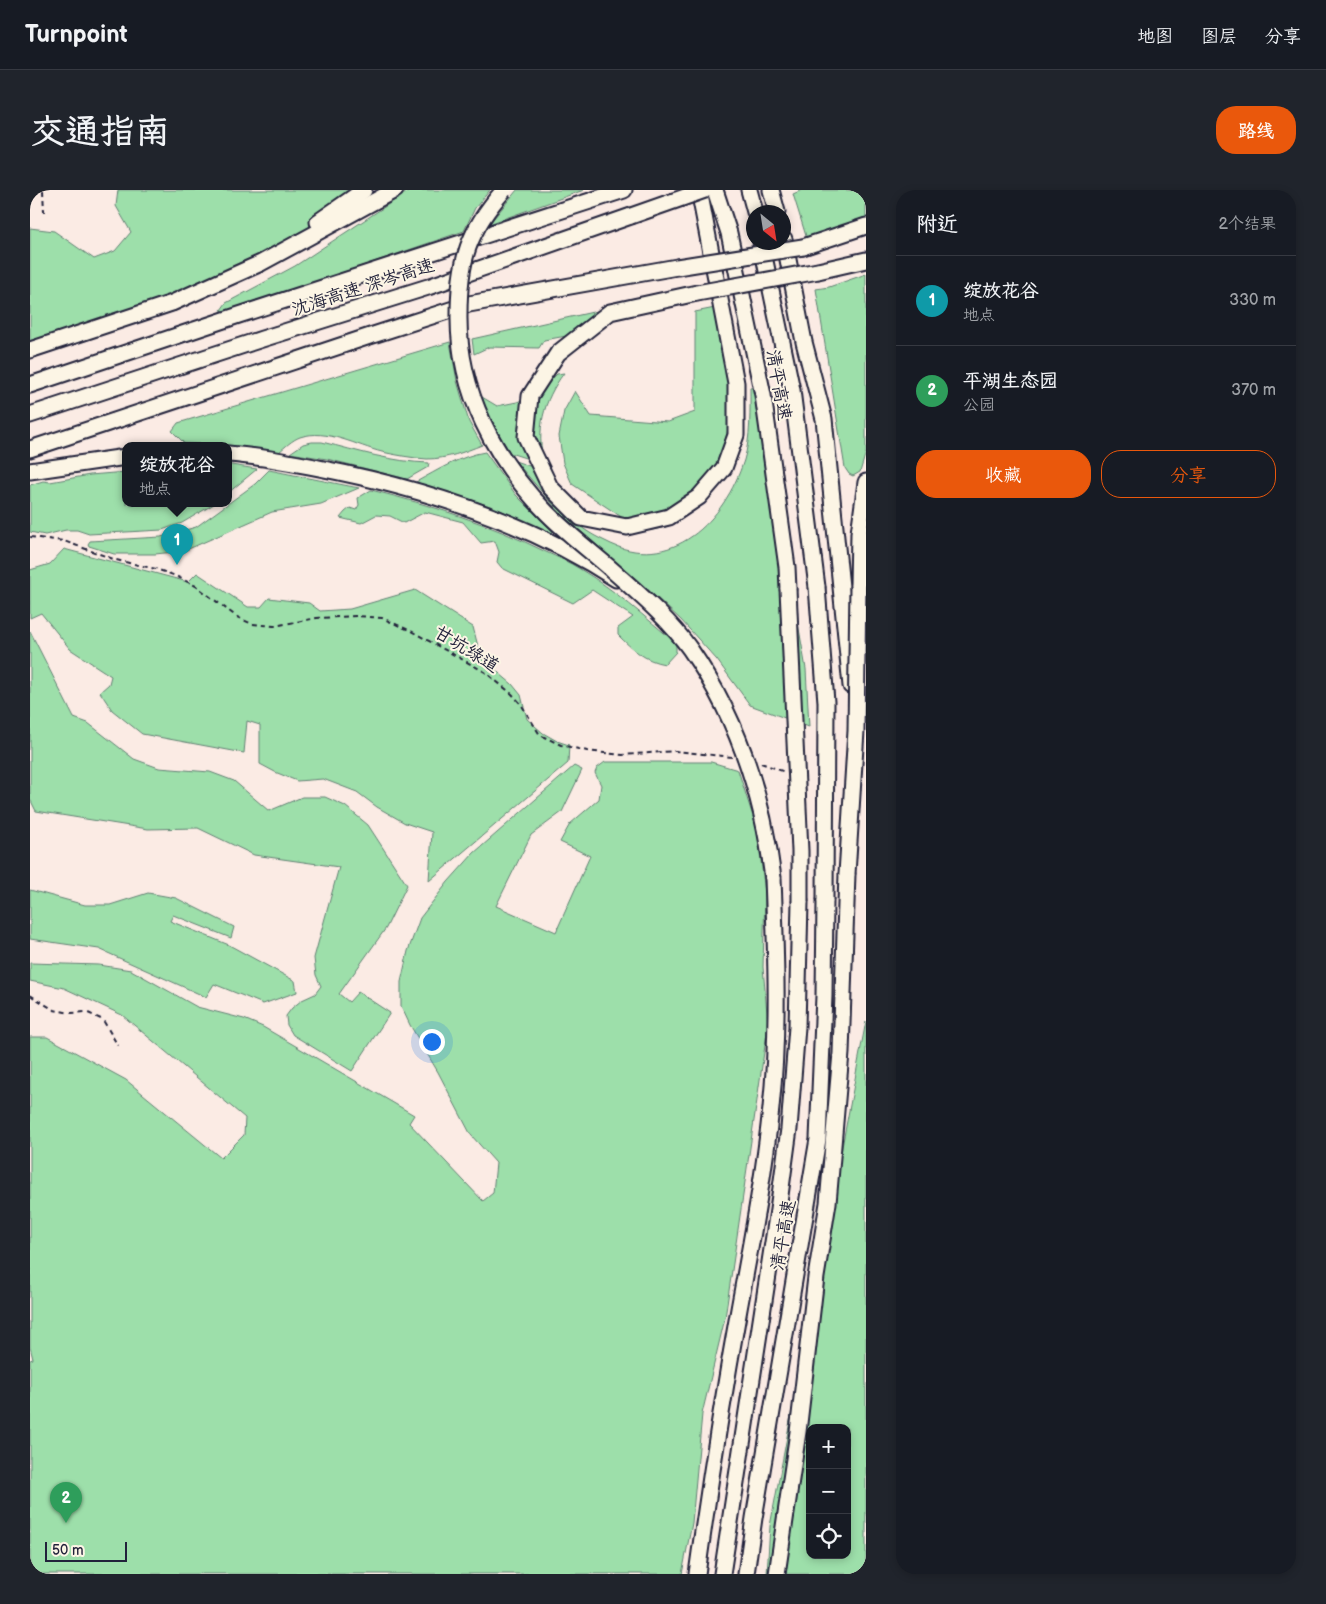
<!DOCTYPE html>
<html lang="zh">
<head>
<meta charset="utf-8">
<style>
	body { margin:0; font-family:"Balsamiq Sans","LXGW WenKai TC",sans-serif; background:#20242c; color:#f1f3f6 }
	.controls { position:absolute; right:15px; bottom:15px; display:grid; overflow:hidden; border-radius:10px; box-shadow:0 2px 8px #0003 }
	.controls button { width:45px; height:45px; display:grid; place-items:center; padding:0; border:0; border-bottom:1px solid #363941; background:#171b24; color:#f1f3f6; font:25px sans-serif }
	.compass { position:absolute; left:716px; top:15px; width:45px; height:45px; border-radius:50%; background:#171b24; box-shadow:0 2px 8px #0003; rotate:150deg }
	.scale { position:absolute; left:15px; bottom:12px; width:82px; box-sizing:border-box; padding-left:5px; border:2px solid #22223b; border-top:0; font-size:14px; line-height:18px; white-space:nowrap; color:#22223b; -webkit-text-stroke:4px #fcf5e5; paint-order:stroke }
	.you { position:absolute; left:401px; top:851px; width:18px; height:18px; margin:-12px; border:4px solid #fff; border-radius:50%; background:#1a73e8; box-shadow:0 0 0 8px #1a73e833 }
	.badge { display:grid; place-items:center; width:32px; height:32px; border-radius:50%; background:#ea580c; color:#fff; font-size:16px; font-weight:700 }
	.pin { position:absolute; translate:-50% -41px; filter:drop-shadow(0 1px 2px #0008) }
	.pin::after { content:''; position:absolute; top:26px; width:18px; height:15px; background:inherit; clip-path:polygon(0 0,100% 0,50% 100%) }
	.popup { position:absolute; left:92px; top:252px; width:110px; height:65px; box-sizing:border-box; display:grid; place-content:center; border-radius:10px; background:#171b24; filter:drop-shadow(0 1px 4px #0005); font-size:16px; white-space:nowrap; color:#9ea1a6 }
	.popup b { font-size:19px; color:#f1f3f6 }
	.popup::after { content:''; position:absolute; left:50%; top:100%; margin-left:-10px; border:10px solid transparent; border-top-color:#171b24 }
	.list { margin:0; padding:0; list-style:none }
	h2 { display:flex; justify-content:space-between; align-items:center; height:65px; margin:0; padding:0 20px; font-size:21px }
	h2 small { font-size:16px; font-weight:400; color:#9ea1a6 }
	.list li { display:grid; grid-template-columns:32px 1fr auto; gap:15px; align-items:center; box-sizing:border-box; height:90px; padding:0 20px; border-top:1px solid #363941 }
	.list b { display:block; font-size:19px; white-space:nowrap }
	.list p { margin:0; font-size:16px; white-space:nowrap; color:#9ea1a6 }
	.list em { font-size:16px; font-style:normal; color:#9ea1a6 }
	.actions { display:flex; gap:10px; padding:15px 20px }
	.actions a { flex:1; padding:11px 0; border:1px solid #ea580c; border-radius:20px; text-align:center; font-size:18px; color:#ea580c }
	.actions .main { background:#ea580c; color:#fff }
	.icon { flex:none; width:28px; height:28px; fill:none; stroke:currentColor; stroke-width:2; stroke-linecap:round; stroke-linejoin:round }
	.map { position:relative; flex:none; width:836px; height:1384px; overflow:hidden; border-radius:20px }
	header { display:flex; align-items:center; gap:30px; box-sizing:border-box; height:70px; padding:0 25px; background:#171b24; border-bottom:1px solid #363941 }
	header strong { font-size:24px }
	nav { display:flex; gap:28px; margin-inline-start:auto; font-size:18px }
	.intro { display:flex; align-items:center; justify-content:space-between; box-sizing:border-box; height:120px; padding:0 30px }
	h1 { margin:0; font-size:35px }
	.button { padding:12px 22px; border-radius:20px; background:#ea580c; color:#fff; font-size:18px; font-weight:700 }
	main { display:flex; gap:30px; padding:0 30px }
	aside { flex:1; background:#171b24; border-radius:20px; box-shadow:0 2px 8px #0003 }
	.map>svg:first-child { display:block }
</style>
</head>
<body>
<header>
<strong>Turnpoint</strong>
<nav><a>地图</a><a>图层</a><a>分享</a></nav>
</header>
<div class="intro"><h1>交通指南</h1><a class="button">路线</a></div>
<main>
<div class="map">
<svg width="836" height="1384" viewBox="0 0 836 1384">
	<rect width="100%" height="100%" fill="#fbebe4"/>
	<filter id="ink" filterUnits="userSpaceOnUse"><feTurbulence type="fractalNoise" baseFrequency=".02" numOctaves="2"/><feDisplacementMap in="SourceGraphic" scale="10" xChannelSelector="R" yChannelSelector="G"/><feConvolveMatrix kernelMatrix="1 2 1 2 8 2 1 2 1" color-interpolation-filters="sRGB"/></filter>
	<g filter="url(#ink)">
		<g fill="#9ddfaa" stroke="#608072" fill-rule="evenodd">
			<polygon points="88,0 336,0 281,40 228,71 0,165 0,38 24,41 64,69 85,61 101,42 86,16"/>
			<polygon points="380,0 460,0 445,18 434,41 198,122 191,120 196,113 265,76"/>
			<polygon points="487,0 554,0 459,34"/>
			<polygon points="772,0 836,0 836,39 780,59 763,4"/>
			<polygon points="836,84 836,262 830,282 823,286 819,284 815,278 786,99 799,97"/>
			<polygon points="690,117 702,192 700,229 691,270 664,318 651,330 636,337 622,340 611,340 542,294 533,273 529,246 534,221 545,201 561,226 638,232 665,222 665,122"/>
			<polygon points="572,120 542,145 514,150 509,158 459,157 444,164 442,149"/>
			<path d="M420,152l7,39 12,41 13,23c-18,7 -35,14 -55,14 -15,-1 -31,-4 -45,-7 -25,-6 -55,-24 -82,-15 -8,3 -15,10 -21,15l-51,-7 -44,-2 -12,-12 6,-8z"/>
			<path d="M534,183c-21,28 -28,57 -20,91l-34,-11c-10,-18 -22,-36 -28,-56l15,9 20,-4 19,-8 21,-20z"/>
			<path d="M727,197l49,282 3,58 -59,-22 -33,-45 -36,-40 -39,-36 -80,-69 -47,-54 29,10c8,14 14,31 24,43 9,12 24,21 37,27 66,35 120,-21 139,-81 7,-23 6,-49 6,-72z"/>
			<path d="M282,252h10c36,9 70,20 107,21l-1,4 -21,12 -80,-20 -37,-6 13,-9z"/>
			<path d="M455,262l31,43 37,37 -2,2 -55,-26 -80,-26c22,-12 44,-26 69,-30z"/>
			<polygon points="198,275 201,275 227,279 198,303"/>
			<polygon points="239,280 329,298 291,314 242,322 154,361 125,364 84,364 59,356 58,354 60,351 131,347 166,337 225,294"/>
			<polygon points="96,282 96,314 184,314 152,333 132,340 59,344 47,340 36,340 15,345 0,342 0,295 13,291 20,292 60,285"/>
			<path d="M341,300c60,15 119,34 175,62 11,5 23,10 34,17 35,21 65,48 96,74v9l-11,12c-20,-3 -33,-15 -47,-29v-7l15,-11 -41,-27 -19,13 -71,-35 -5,-6 2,-10 -4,-11 -14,2 -18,-21 -38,-10 -21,11 -14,-7 -14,-1 -15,8 -21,-5 5,-6 5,-4 6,2 3,-5 -1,-7z"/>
			<polygon points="34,359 158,392 167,383 218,417 231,417 239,408 279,413 290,421 320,419 385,400 443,437 451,468 482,494 491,505 497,529 513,543 527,551 539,555 538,573 399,691 402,642 375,633 347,617 327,602 293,589 267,591 245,582 230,574 230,535 217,531 214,563 112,544 82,520 70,502 79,494 81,486 40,459 11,423 0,428 0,380 20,374"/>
			<polygon points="0,441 44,528 58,533 104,569 129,578 180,582 204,591 239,621 272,607 295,607 315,616 338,635 377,695 356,738 309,804 319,812 328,802 360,823 322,881 263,845 257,835 256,826 262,818 272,810 285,804 291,796 286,785 284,768 309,677 224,665 168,638 118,639 6,621 0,609"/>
			<polygon points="575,572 681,572 708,580 727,639 735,703 733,777 738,835 695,1128 672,1224 662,1333 652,1384 0,1384 0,1170 3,1169 0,1157 0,847 17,847 96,890 191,968 214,945 215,928 92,825 34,798 0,791 0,773 69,775 101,780 167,817 214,829 233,837 384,925 379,933 453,1011 463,1003 466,973 441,945 408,882 380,835 371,816 371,792 378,761 390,728 418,692 444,663 544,576 552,580 532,622 501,645 466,716 526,742 560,666 530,652 540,634 569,609 571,595 565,583 567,578"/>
			<polygon points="0,700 55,715 80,715 118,703 146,708 204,737 201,748 143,725 140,731 199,755 265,791 267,802 233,814 184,794 176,807 69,759 0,749"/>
			<path d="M836,831v553h-99l3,-48zM780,1238h37v127h-37z"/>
		</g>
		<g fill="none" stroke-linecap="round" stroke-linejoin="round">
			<g stroke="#22223b" stroke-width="19">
				<g id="motorway">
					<polyline points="685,0 699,43 733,205 757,377 758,399"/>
					<polyline points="719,0 725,22"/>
					<polyline points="741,0 747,22"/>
					<polyline points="288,32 334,0"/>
					<polyline points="754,49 774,152 794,229 821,496"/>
					<polyline points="731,52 762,200 787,397"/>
					<polyline points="773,57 836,36"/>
					<polyline points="788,81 836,70"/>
					<polyline points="667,103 580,122 528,163 500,206 496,247 520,297 551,328 597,337 639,327 669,307 694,278 706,245 706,193 669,0"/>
					<polyline points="0,160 142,113 231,73 365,0"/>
					<polyline points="0,195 209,125 594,0"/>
					<polyline points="0,225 232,149 398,97 601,26"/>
					<polyline points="0,259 340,146 439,114 647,77"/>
					<path d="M198,264c31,2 61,8 91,14 103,20 208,53 297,111"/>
					<polyline points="0,281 96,267"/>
					<polyline points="828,396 829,343 836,292"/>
					<path d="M667,1384c12,-88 26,-177 42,-265 12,-66 25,-133 32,-201 8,-76 5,-153 2,-230"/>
					<polyline points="692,1384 748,1020 759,939 767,837 770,712"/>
					<polyline points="716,1384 724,1328 788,949 794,806 795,710"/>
					<polyline points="747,1384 768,1242 786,1087 798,1013 811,863 817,684"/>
				</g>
			</g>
			<g stroke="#22223b" stroke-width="2" stroke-dasharray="5 4" stroke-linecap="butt">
				<polyline points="13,0 14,22"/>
				<polyline points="0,347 34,351 86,370 126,379 146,386 166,396 207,427 222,434 244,436 287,428 328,426 352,428 381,441 455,482 482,504 491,514 510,545 531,555 557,561 593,565 645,561 702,567"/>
				<polyline points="731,573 755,582"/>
				<polyline points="0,805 24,820 41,823 56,822 73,830 88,856"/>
			</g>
			<use href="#motorway" stroke="#fcf5e5" stroke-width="15"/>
			<g stroke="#22223b" stroke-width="19" stroke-linecap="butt">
				<g id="motorway-bridge">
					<path d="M474,0c-36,41 -45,71 -45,125 -1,76 36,145 88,198 20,20 42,37 64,56 28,25 57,49 79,80 48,69 73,147 83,229"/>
					<polyline points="601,26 675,0"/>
					<polyline points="647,77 773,57"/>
					<polyline points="667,103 788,81"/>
					<polyline points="787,397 796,512 795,710"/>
					<polyline points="758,399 770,661 770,712"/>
					<polyline points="817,684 826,541 828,396"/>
				</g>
			</g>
			<use href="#motorway-bridge" stroke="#fcf5e5" stroke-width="15"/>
		</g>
	</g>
	<g text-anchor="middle" stroke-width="4" stroke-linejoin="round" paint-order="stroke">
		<g font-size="18" fill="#22223b" stroke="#fcf5e5">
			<text transform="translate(333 97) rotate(-18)" y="6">沈海高速 深岑高速</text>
			<text transform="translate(749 195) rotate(80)" y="6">清平高速</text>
			<text transform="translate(437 459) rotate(31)" y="6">甘坑绿道</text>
			<text transform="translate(753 1045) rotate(-80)" y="6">清平高速</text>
		</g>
	</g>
</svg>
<div class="controls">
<button>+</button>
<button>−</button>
<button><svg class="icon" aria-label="locate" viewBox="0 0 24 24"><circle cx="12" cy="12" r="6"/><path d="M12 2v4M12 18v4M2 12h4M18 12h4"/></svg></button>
</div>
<svg class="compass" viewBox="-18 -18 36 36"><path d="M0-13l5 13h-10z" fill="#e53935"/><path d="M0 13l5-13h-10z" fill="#9ea1a6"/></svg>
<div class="scale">50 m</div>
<div class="you"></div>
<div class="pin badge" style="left:147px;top:375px;background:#0f9aa8">1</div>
<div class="popup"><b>绽放花谷</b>地点</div>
<div class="pin badge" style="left:36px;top:1333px;background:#2e9e5b">2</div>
</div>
<aside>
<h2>附近<small>2个结果</small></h2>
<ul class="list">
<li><span class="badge" style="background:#0f9aa8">1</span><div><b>绽放花谷</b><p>地点</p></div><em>330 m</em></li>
<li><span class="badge" style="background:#2e9e5b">2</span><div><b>平湖生态园</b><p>公园</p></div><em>370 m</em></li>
</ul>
<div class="actions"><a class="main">收藏</a><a>分享</a></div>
</aside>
</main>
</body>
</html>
